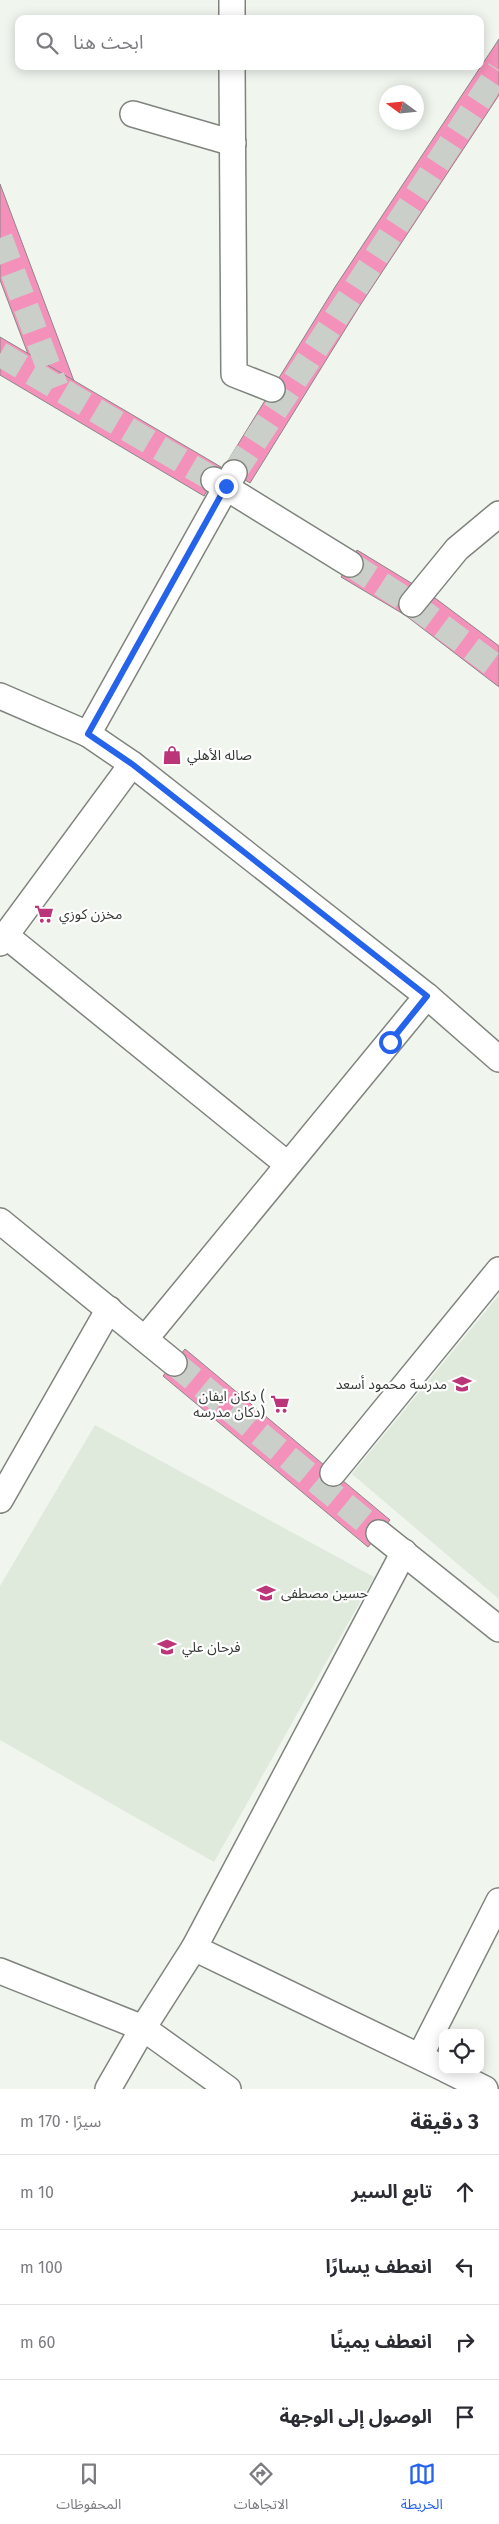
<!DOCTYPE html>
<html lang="ar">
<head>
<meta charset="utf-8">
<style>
	body { margin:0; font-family:"Fira Sans","Noto Sans Arabic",sans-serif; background:#f7f7f7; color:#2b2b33; direction:rtl }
	.controls { position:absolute; right:15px; bottom:15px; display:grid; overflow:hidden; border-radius:10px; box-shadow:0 2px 12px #0003 }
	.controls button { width:45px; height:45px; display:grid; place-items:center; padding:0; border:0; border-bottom:1px solid #e1e1e2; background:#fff; color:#2b2b33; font:25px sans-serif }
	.compass { position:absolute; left:379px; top:85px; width:45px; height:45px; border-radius:50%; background:#fff; box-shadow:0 2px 12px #0003; rotate:285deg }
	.stop { position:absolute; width:15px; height:15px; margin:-11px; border:4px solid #2563eb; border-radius:50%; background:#fff }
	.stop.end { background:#2563eb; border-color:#fff; box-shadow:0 1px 5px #0008 }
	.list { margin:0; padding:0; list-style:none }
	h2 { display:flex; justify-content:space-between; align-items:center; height:65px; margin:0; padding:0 20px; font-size:21px }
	h2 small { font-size:16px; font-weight:400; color:#7c7c81 }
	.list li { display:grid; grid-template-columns:32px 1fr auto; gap:15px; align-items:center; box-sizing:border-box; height:75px; padding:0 20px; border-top:1px solid #e1e1e2 }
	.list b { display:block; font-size:19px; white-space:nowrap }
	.list em { font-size:16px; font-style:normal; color:#7c7c81 }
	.icon { flex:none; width:28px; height:28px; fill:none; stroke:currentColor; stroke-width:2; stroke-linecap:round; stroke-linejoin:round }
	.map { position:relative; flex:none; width:499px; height:2089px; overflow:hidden; direction:ltr }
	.search { position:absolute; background:#fff; box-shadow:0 2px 12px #0003; left:15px; right:15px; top:15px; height:55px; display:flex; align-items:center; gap:12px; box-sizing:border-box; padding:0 18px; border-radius:10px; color:#7c7c81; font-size:19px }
	.sheet { height:365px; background:#fff }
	nav { display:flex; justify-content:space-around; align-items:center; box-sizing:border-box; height:70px; border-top:1px solid #e1e1e2; background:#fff; font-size:14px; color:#7c7c81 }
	nav a { display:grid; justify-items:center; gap:2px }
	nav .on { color:#2563eb }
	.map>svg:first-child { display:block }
</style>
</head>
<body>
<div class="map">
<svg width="499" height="2089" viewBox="0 0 499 2089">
	<rect width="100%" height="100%" fill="#f0f5ee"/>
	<g fill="#dfe9dc">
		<polygon points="499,1295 499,1599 352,1474"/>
		<polygon points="95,1425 374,1577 214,1862 0,1740 0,1586"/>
	</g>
	<g fill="#f391ba" stroke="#8e8588">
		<polygon points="499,39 499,95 359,307 250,483 224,467 335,287"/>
		<polygon points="0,184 74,381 28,354 0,280"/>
		<polygon points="0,337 221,467 204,496 0,375"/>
		<polygon points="357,550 431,595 499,646 499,687 405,615 341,577"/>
		<polygon points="185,1349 390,1520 368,1547 163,1376"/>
	</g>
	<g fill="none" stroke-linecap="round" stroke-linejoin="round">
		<g stroke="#cbcfc9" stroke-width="25" stroke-dasharray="25 12" stroke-linecap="butt">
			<polyline points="0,238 56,387"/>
			<polyline points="0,354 214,480"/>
			<polyline points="234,473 499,70"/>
			<polyline points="350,564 412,604 499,669"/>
			<polyline points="174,1363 379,1533"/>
		</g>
		<g stroke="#7f847e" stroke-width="28">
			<g id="minor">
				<polyline points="232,0 232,19"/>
				<polyline points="232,66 234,374 272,389"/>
				<polyline points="133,114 233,143"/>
				<polyline points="214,480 350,564"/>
				<polyline points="412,604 457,549 499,514"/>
				<polyline points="0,696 88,734 132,764 427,996 499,1059"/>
				<polyline points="88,734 234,473"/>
				<polyline points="5,935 287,1164"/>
				<polyline points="0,943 132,764"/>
				<polyline points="0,1221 174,1363"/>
				<polyline points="145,1339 427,996"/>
				<polyline points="333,1473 499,1270"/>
				<polyline points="0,1500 109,1309"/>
				<polyline points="379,1533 499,1629"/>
				<polyline points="194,1948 443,2068"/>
				<polyline points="0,1971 143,2028 228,2089"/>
				<polyline points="420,2056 499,1901"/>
				<polyline points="447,2070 485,2089"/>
				<polyline points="108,2089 143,2028 194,1948 404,1552"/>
			</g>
		</g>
		<use href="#minor" stroke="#fff" stroke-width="25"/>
	</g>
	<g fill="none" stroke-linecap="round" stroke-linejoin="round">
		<polyline stroke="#2563eb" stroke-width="6" points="226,486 88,734 132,764 427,996 390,1042"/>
	</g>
	<defs>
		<g id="shop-bare" transform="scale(1.5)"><path d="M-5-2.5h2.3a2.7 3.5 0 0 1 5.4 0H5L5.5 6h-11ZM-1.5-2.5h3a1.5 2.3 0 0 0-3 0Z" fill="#bb3579" stroke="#fff" stroke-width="2.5" paint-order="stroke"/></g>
		<g id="supermarket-bare" transform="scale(1.5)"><path d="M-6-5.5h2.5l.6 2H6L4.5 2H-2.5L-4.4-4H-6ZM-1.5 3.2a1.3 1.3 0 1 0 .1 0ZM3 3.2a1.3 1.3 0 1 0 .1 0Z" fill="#bb3579" stroke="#fff" stroke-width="2.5" paint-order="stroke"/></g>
		<g id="school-bare" transform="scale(1.5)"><path d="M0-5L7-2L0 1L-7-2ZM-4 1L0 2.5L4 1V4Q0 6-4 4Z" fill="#bb3579" stroke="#fff" stroke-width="2.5" paint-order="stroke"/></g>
	</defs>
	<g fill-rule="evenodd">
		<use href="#shop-bare" x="172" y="755"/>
		<use href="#supermarket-bare" x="44" y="914"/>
		<use href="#school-bare" x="462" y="1384"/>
		<use href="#supermarket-bare" x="280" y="1404"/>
		<use href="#school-bare" x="266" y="1593"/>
		<use href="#school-bare" x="167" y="1647"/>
	</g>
	<g text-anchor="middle" stroke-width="4.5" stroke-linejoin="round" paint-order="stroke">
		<g font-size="14" fill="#363936" stroke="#fff" text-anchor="start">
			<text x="187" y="760">صاله الأهلي</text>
			<text x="59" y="919">مخزن كوزي</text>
			<text x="447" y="1389" text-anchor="end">مدرسة محمود أسعد</text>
			<text x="265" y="1401" text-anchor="end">دكان ايفان (<tspan x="265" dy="16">دكان مدرسه)</tspan></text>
			<text x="281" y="1598">حسين مصطفى</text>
			<text x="182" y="1652">فرحان علي</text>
		</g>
	</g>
</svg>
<div class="controls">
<button><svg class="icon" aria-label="locate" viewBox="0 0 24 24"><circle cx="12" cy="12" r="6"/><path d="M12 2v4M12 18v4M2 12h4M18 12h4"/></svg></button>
</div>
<svg class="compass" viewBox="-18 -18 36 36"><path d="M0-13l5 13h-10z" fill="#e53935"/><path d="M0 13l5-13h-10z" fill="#7c7c81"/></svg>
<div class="stop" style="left:390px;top:1042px"></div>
<div class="stop end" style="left:226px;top:486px"></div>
<div class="search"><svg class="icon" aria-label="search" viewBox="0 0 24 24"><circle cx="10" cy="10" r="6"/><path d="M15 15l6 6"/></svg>ابحث هنا</div>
</div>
<section class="sheet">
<h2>3 دقيقة<small>سيرًا · 170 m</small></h2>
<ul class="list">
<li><svg class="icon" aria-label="ahead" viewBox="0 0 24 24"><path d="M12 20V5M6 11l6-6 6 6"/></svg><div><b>تابع السير</b></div><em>10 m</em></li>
<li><svg class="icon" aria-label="left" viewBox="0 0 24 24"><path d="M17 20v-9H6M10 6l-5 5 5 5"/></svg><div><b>انعطف يسارًا</b></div><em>100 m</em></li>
<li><svg class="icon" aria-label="right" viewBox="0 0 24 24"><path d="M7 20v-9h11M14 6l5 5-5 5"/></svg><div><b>انعطف يمينًا</b></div><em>60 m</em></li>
<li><svg class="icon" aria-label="arrive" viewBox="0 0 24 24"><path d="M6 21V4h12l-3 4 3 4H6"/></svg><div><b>الوصول إلى الوجهة</b></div></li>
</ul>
</section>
<nav>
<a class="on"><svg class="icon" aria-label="map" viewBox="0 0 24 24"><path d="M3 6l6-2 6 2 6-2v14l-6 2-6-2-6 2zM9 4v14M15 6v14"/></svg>الخريطة</a>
<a><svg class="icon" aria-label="directions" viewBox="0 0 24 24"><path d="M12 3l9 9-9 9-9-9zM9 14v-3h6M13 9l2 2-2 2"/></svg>الاتجاهات</a>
<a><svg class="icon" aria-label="saved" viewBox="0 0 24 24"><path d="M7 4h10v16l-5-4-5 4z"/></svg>المحفوظات</a>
</nav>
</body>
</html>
